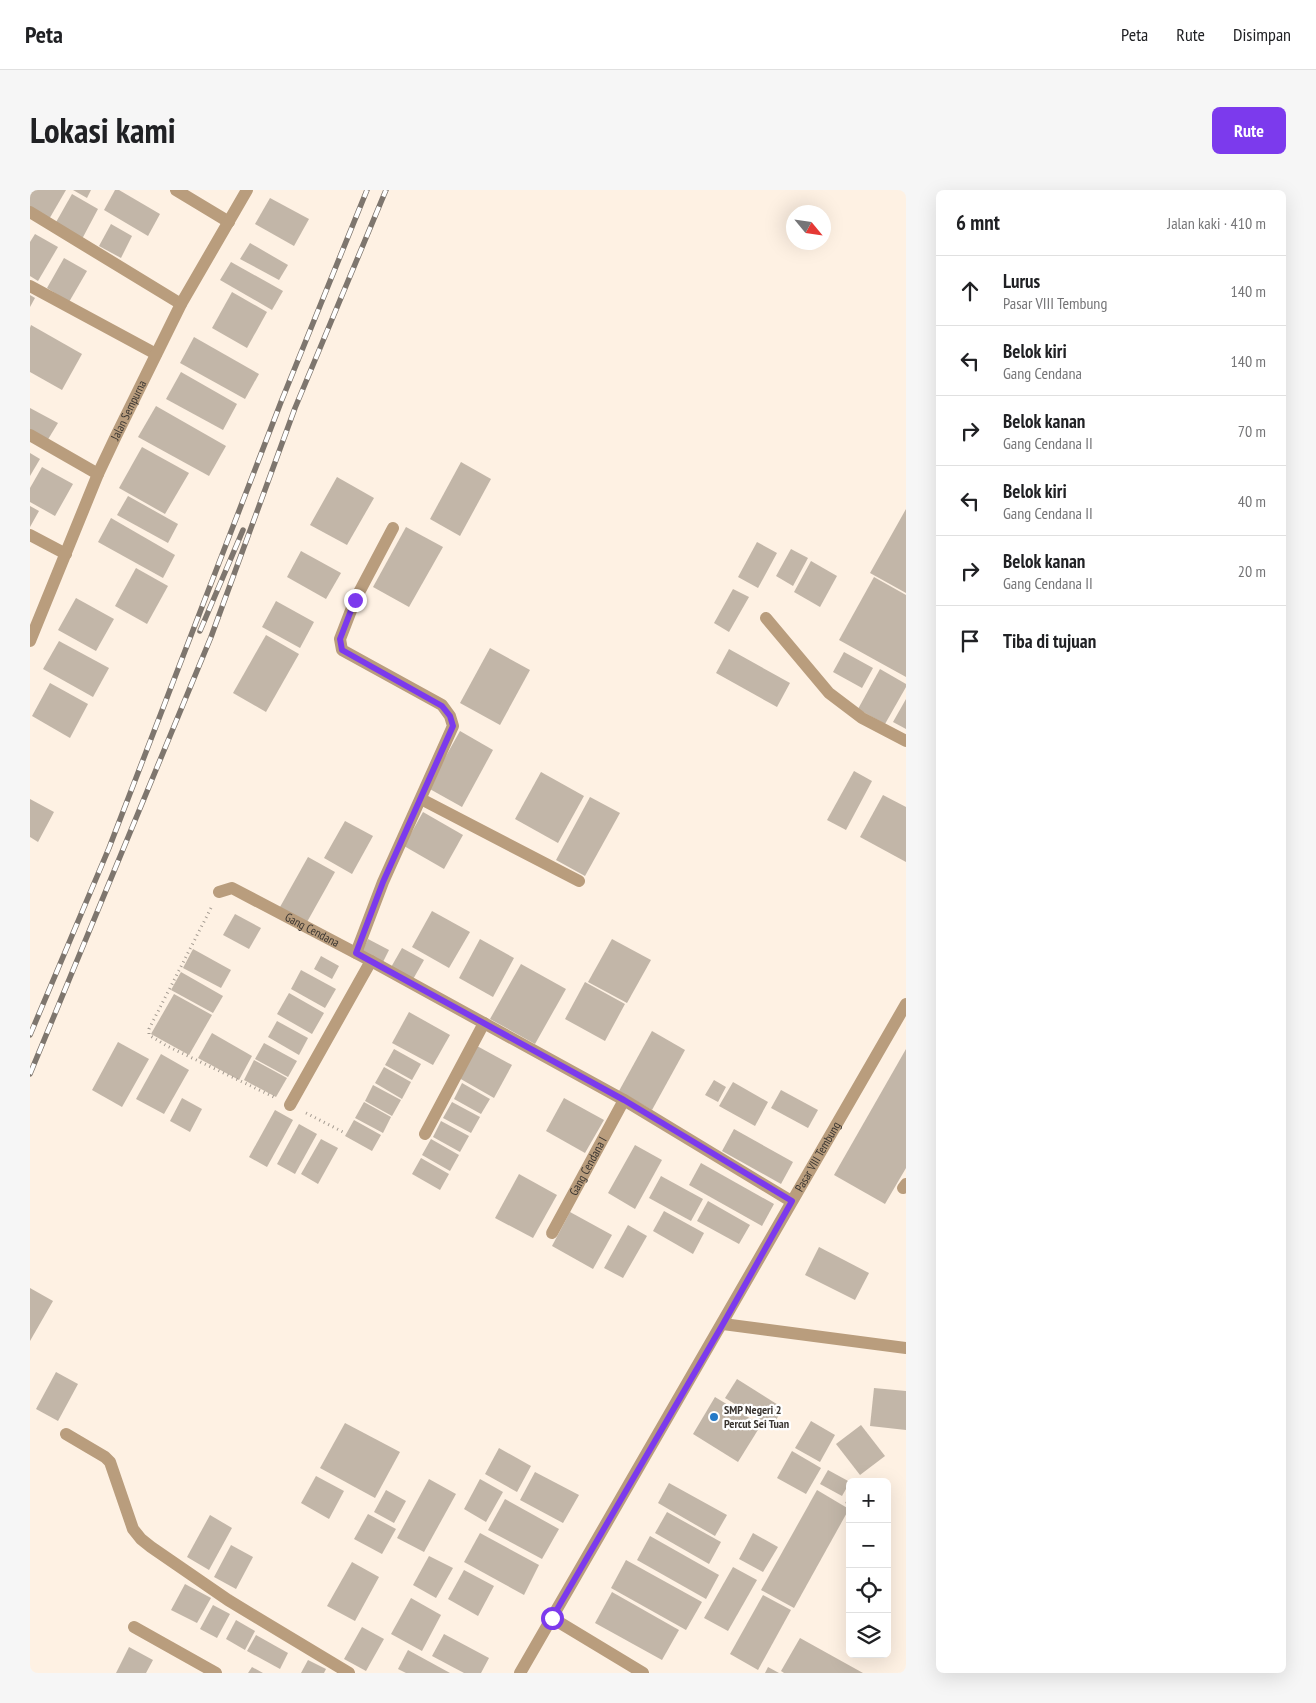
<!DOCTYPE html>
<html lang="id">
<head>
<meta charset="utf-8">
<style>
	body { margin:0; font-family:"PT Sans Narrow",sans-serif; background:#f6f6f6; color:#202124 }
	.controls { position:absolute; right:15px; bottom:15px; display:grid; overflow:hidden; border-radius:8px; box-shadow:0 5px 20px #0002 }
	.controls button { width:45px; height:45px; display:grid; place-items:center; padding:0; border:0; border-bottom:1px solid #e0e0e0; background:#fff; color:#202124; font:25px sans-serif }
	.compass { position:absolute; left:756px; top:15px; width:45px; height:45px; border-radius:50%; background:#fff; box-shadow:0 5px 20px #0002; rotate:119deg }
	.stop { position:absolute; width:15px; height:15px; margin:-11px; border:4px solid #7c3aed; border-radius:50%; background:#fff }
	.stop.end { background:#7c3aed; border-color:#fff; box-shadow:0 1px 5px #0008 }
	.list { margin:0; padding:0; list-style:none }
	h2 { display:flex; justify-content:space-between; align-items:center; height:65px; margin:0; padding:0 20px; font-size:21px }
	h2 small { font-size:16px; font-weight:400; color:#757577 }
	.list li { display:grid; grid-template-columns:32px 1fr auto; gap:15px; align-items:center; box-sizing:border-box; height:70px; padding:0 20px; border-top:1px solid #e0e0e0 }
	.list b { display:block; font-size:19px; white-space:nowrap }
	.list p { margin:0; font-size:16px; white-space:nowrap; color:#757577 }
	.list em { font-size:16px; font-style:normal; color:#757577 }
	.icon { flex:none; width:28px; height:28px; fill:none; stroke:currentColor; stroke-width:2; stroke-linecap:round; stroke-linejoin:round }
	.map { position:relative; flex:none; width:876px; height:1483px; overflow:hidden; border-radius:8px }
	header { display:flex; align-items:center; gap:30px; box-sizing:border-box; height:70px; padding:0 25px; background:#fff; border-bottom:1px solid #e0e0e0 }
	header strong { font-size:24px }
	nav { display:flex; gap:28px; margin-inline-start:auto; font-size:18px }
	.intro { display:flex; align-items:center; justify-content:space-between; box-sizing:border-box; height:120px; padding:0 30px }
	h1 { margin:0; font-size:35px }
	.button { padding:12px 22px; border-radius:8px; background:#7c3aed; color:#fff; font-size:18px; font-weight:700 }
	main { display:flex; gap:30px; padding:0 30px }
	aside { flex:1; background:#fff; border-radius:8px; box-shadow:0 5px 20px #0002 }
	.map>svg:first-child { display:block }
</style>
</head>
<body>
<header>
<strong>Peta</strong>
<nav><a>Peta</a><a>Rute</a><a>Disimpan</a></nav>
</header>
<div class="intro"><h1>Lokasi kami</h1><a class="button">Rute</a></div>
<main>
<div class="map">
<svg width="876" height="1483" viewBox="0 0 876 1483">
	<rect width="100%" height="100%" fill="#fef1e3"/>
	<g fill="#c2b6a8">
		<polygon points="0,0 36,0 18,31 0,21"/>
		<polygon points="43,0 61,0 57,8"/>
		<polygon points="85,0 89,0 130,24 118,46 74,20"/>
		<polygon points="42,4 68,19 52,49 25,34"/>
		<polygon points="240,8 279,29 264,56 225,34"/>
		<polygon points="81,34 102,46 91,68 69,56"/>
		<polygon points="5,44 28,57 8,91 0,86 0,52"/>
		<polygon points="220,53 258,75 249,90 210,69"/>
		<polygon points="34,68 57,81 39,112 17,98"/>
		<polygon points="201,72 253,101 242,120 190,90"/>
		<polygon points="202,102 237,122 217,158 182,138"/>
		<polygon points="0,105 5,108 0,117"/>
		<polygon points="1,135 52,164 32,200 0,182 0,138"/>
		<polygon points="164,147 229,184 215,209 150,173"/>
		<polygon points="151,182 207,214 193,240 136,209"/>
		<polygon points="126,216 196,256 179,286 108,247"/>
		<polygon points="0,218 28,233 17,251 0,241"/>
		<polygon points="112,257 159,283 135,324 89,298"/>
		<polygon points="0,263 10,269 0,286"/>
		<polygon points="431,272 461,289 430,346 400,329"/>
		<polygon points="12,277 43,294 25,326 0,312 0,298"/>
		<polygon points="307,287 344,308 317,355 280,335"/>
		<polygon points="98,306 148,334 138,353 87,325"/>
		<polygon points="0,316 9,321 0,337"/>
		<polygon points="876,319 876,403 840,383"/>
		<polygon points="81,328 145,365 133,388 68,352"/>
		<polygon points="376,337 413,357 379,417 343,397"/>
		<polygon points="727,352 747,363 728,398 708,387"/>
		<polygon points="761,359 778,368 763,396 746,386"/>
		<polygon points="271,361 311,383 296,409 257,387"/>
		<polygon points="781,371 807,386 790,417 764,402"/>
		<polygon points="106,378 138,396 117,434 85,416"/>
		<polygon points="844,387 876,405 876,487 809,450"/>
		<polygon points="703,399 719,407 699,442 684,433"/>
		<polygon points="46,408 84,429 66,461 28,440"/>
		<polygon points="246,411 284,432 270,458 232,437"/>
		<polygon points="236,445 269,464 236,522 203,503"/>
		<polygon points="29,451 79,478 63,507 13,479"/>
		<polygon points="460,458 500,480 470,535 430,513"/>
		<polygon points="699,459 760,493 747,517 686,483"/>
		<polygon points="814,462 843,478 832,498 803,482"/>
		<polygon points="850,479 876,494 876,497 855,534 828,519"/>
		<polygon points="20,493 58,514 40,548 2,526"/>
		<polygon points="876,509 876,539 863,532"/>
		<polygon points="430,541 463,560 432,617 398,598"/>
		<polygon points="824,581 842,591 816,640 797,630"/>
		<polygon points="511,582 554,606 528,653 485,629"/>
		<polygon points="853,605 876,617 876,672 830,647"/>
		<polygon points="560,607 590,623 555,686 526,670"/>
		<polygon points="0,609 24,622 8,652 0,647"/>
		<polygon points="393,622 433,645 414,679 374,656"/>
		<polygon points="315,631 343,646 322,684 294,668"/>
		<polygon points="278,667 305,682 277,732 250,717"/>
		<polygon points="402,721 440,742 419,778 382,757"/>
		<polygon points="205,724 231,738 219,759 193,745"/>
		<polygon points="338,749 359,760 353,772 332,761"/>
		<polygon points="450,749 484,768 463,807 429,788"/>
		<polygon points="582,749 621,770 597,813 558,792"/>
		<polygon points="372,758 394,770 382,791 360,779"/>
		<polygon points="163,759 201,780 191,798 153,778"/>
		<polygon points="291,766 309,776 302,789 284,779"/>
		<polygon points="491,774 536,799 505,854 460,829"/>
		<polygon points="271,780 306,799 295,818 261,799"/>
		<polygon points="151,782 193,806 183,823 141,800"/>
		<polygon points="555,792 595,814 575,851 535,829"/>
		<polygon points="259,803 294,823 282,844 247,824"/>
		<polygon points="144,804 182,825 159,865 121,844"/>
		<polygon points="379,822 420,845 403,875 362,853"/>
		<polygon points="247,831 278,848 269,865 238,847"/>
		<polygon points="622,841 655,860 622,920 589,901"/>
		<polygon points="182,843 222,866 209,890 168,868"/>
		<polygon points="88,852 119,869 92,917 62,900"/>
		<polygon points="234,853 267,871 258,887 225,869"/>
		<polygon points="447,856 482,875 464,908 429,888"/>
		<polygon points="364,859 391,874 382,890 355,875"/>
		<polygon points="876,859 876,978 855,1014 804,985"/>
		<polygon points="131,864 159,880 134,924 106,909"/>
		<polygon points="224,870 257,888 246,907 214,890"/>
		<polygon points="354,877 381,892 372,909 345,893"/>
		<polygon points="684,890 696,897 688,912 675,905"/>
		<polygon points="703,892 738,912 725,936 689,916"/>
		<polygon points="432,893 460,909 451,924 424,909"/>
		<polygon points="343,895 371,910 362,926 335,911"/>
		<polygon points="751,900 788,920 778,938 741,918"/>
		<polygon points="152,908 172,919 160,942 140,931"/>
		<polygon points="534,908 574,930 555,963 516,941"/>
		<polygon points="334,912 361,927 353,943 325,928"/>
		<polygon points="422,912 450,927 441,943 413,928"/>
		<polygon points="245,920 263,930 237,977 219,967"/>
		<polygon points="324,930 351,945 342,961 315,946"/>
		<polygon points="411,931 439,946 430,962 403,947"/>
		<polygon points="269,934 287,944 265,984 247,974"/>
		<polygon points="704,939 763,972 751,994 692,961"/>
		<polygon points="291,949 308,958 288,994 271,984"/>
		<polygon points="401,949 429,965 420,981 392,965"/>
		<polygon points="605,955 632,970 605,1019 578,1003"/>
		<polygon points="391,968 419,984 410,1000 382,984"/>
		<polygon points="671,973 744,1014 732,1036 659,995"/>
		<polygon points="489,984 527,1005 503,1048 465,1028"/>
		<polygon points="631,986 673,1009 661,1031 619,1008"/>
		<polygon points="678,1011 720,1035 709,1054 667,1031"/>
		<polygon points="634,1021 674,1043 663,1064 623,1041"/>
		<polygon points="540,1022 582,1045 563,1079 522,1056"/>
		<polygon points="598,1035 617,1046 593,1088 574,1078"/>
		<polygon points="789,1057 839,1083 825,1110 775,1085"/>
		<polygon points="0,1098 23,1111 0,1151"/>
		<polygon points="26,1182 48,1194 28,1231 6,1219"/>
		<polygon points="707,1189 753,1218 742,1237 695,1208"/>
		<polygon points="844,1198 876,1201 876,1240 840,1236"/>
		<polygon points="685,1207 731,1235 708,1272 663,1244"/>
		<polygon points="781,1231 805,1245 790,1272 765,1258"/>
		<polygon points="315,1233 370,1262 345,1308 290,1278"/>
		<polygon points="831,1235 855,1266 830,1285 806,1254"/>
		<polygon points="469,1258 501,1276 487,1302 455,1284"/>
		<polygon points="762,1261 791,1278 776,1304 747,1288"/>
		<polygon points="798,1280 820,1292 812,1306 790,1294"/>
		<polygon points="505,1282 549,1305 533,1333 490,1310"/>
		<polygon points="286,1286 314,1301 299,1329 271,1313"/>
		<polygon points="399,1289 426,1304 394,1362 367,1348"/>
		<polygon points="450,1289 473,1302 456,1332 434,1319"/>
		<polygon points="639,1293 697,1325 685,1346 628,1313"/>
		<polygon points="356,1300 376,1311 364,1333 344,1322"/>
		<polygon points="787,1300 819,1319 764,1418 731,1400"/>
		<polygon points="820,1305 820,1315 815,1313"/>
		<polygon points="475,1309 529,1339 512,1369 458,1340"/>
		<polygon points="637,1322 691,1352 679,1374 625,1343"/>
		<polygon points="338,1324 366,1339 352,1364 324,1349"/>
		<polygon points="180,1325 202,1338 179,1380 157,1367"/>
		<polygon points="450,1343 509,1375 494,1405 434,1372"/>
		<polygon points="723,1343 748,1357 733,1382 709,1369"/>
		<polygon points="620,1346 689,1385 676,1409 607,1370"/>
		<polygon points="201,1355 223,1367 206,1399 184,1387"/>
		<polygon points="399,1366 423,1378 406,1408 383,1395"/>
		<polygon points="596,1370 672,1412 656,1440 581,1398"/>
		<polygon points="322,1372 349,1387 325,1431 297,1416"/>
		<polygon points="703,1377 727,1390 698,1441 674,1428"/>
		<polygon points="434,1380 464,1396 448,1426 418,1409"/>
		<polygon points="155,1394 181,1408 167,1433 141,1420"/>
		<polygon points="582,1402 649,1440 632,1470 565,1433"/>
		<polygon points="733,1405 761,1420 728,1480 700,1464"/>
		<polygon points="381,1408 411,1425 392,1461 361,1444"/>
		<polygon points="183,1415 200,1424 187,1448 170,1439"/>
		<polygon points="206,1430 225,1441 215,1460 196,1449"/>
		<polygon points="332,1437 354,1449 336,1481 314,1469"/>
		<polygon points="414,1444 459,1468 451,1483 434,1483 402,1466"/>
		<polygon points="226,1445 258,1463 250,1479 217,1461"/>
		<polygon points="770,1448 833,1483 754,1483 751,1481"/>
		<polygon points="99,1457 123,1470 116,1483 86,1483"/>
		<polygon points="378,1460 420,1483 376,1483 368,1479"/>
		<polygon points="278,1470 296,1479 294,1483 271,1483"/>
		<polygon points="222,1477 233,1483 218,1483"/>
		<polygon points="738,1477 749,1483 735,1483"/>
	</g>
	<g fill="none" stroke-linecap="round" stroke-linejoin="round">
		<g stroke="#a49b91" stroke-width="3" stroke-dasharray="1 4" stroke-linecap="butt">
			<polyline points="181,718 119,839 119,845 137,856 246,908"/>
			<polyline points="276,923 313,942"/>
		</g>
		<g stroke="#b99d7d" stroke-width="12">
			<polyline points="146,0 199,32"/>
			<polyline points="0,22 151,114"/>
			<polyline points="0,96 126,164"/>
			<polyline points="0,245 68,284"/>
			<polyline points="0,345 36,364"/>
			<polyline points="736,428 799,503 832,528 876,551"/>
			<path id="s1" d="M0,451l68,-167 18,-38 65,-132 66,-114"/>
			<polyline points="391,609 549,691"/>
			<path id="s2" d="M189,702l13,-4 139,73 253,139 167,101"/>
			<polyline points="326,763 353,692 423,536 420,526 412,515 312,460 310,449 325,410 363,338"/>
			<polyline points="260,915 341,771"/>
			<polyline points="395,944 454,833"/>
			<polyline points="873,998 876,994"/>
			<path id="s3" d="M522,1043l72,-133"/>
			<polyline points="693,1134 876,1158"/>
			<polyline points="36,1244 75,1267 80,1272 103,1339 111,1349 121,1357 198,1410 319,1483"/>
			<polyline points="522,1428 613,1483"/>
			<polyline points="104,1437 186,1483"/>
			<path id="s4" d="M490,1483l386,-669"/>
		</g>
		<g stroke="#7e766e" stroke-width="5.5">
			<g id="rail">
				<polyline points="170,441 213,340"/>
				<polyline points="0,845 79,658 251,212 337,0"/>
				<polyline points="0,884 181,447 265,218 356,0"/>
			</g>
		</g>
		<use href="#rail" stroke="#fff" stroke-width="4" stroke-dasharray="11" stroke-linecap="butt"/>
	</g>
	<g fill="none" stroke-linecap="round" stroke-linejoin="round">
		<polyline stroke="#7c3aed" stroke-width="6" points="325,410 310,449 312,460 412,516 420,526 423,536 353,692 326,763 594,910 762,1011 693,1134 522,1428"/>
	</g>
	<circle fill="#2479c7" stroke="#fff" stroke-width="2" cx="684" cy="1227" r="5"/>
	<g text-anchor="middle" stroke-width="4.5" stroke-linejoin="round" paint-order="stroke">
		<g font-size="12" fill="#3b3631" stroke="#fff">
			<text dy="4" stroke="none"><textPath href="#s1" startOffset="251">Jalan Sempurna</textPath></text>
			<text dy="4" stroke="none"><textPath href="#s2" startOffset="104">Gang Cendana</textPath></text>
			<text dy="4" stroke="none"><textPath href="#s4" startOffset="596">Pasar VIII Tembung</textPath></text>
			<text dy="4" stroke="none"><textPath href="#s3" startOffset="76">Gang Cendana I</textPath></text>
		</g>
		<g font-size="12" font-weight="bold" fill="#3b3631" stroke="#fff" text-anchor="start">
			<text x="694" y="1224">SMP Negeri 2<tspan x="694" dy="14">Percut Sei Tuan</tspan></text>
		</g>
	</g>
</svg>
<div class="controls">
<button>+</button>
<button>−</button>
<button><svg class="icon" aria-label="locate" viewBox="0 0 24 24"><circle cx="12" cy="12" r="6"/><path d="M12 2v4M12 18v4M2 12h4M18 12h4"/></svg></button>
<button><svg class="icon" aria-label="layers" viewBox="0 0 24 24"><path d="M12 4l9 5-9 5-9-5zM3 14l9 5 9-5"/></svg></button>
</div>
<svg class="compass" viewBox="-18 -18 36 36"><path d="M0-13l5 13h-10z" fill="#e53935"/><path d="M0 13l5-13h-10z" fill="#757577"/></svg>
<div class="stop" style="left:522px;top:1428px"></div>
<div class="stop end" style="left:325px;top:410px"></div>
</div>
<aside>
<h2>6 mnt<small>Jalan kaki · 410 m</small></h2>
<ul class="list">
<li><svg class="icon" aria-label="ahead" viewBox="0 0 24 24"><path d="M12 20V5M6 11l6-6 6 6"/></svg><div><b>Lurus</b><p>Pasar VIII Tembung</p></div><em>140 m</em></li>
<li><svg class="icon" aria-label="left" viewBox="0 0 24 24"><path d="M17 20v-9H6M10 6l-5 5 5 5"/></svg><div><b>Belok kiri</b><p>Gang Cendana</p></div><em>140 m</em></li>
<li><svg class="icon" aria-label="right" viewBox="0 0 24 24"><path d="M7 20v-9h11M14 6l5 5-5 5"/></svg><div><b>Belok kanan</b><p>Gang Cendana II</p></div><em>70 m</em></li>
<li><svg class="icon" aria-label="left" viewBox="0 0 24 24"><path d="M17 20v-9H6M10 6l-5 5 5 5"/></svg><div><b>Belok kiri</b><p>Gang Cendana II</p></div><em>40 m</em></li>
<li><svg class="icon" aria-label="right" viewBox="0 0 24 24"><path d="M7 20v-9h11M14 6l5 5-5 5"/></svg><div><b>Belok kanan</b><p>Gang Cendana II</p></div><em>20 m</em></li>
<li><svg class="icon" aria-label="arrive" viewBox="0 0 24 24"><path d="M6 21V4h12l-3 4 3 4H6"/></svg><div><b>Tiba di tujuan</b></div></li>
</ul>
</aside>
</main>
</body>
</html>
